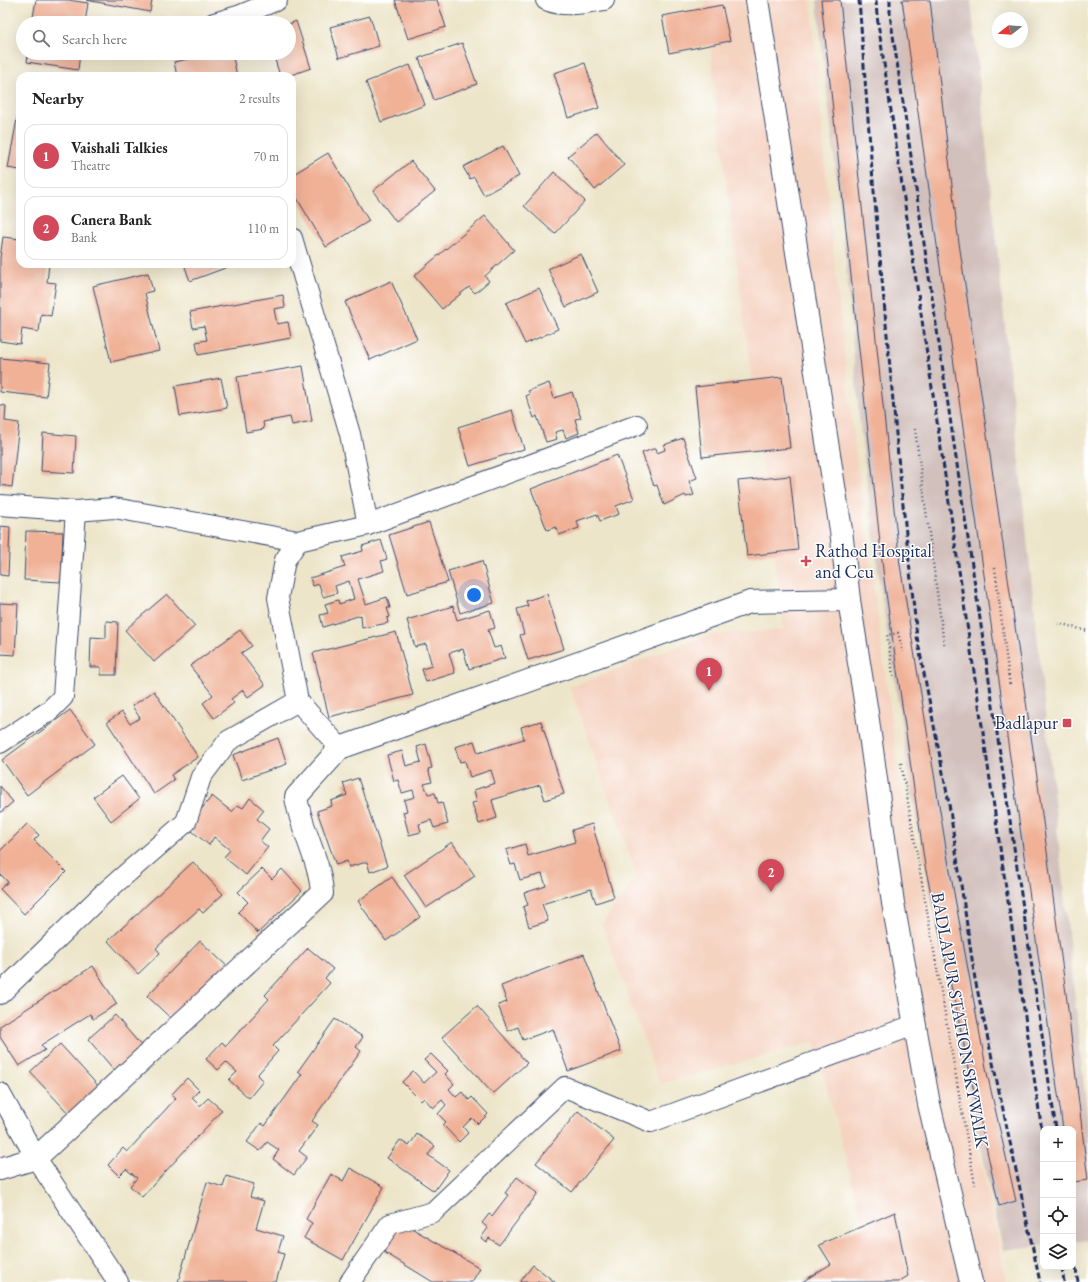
<!DOCTYPE html>
<html lang="en">
<head>
<meta charset="utf-8">
<style>
	body { margin:0; font-family:"EB Garamond",serif; background:#f6f6f6; color:#222 }
	.controls { position:absolute; right:12px; bottom:12px; display:grid; overflow:hidden; border-radius:8px; box-shadow:0 4px 16px #0002 }
	.controls button { width:36px; height:36px; display:grid; place-items:center; padding:0; border:0; border-bottom:1px solid #e0e0e0; background:#fff; color:#222; font:20px sans-serif }
	.compass { position:absolute; left:992px; top:12px; width:36px; height:36px; border-radius:50%; background:#fff; box-shadow:0 4px 16px #0002; rotate:253deg }
	.you { position:absolute; left:474px; top:595px; width:14px; height:14px; margin:-10px; border:3px solid #fff; border-radius:50%; background:#1a73e8; box-shadow:0 0 0 6px #1a73e833 }
	.badge { display:grid; place-items:center; width:26px; height:26px; border-radius:50%; background:#d1495b; color:#fff; font-size:13px; font-weight:700 }
	.pin { position:absolute; translate:-50% -33px; filter:drop-shadow(0 1px 2px #0008) }
	.pin::after { content:''; position:absolute; top:21px; width:14px; height:12px; background:inherit; clip-path:polygon(0 0,100% 0,50% 100%) }
	.list { margin:0; padding:0; list-style:none }
	h2 { display:flex; justify-content:space-between; align-items:center; height:52px; margin:0; padding:0 16px; font-size:17px }
	h2 small { font-size:13px; font-weight:400; color:#767676 }
	.list li { display:grid; grid-template-columns:26px 1fr auto; gap:12px; align-items:center; box-sizing:border-box; height:64px; margin:0 8px 8px; padding:0 8px; border:1px solid #e0e0e0; border-radius:12px }
	.list b { display:block; font-size:15px; white-space:nowrap }
	.list p { margin:0; font-size:13px; white-space:nowrap; color:#767676 }
	.list em { font-size:13px; font-style:normal; color:#767676 }
	.icon { flex:none; width:22px; height:22px; fill:none; stroke:currentColor; stroke-width:2; stroke-linecap:round; stroke-linejoin:round }
	.map { position:relative; flex:none; width:1088px; height:1282px; overflow:hidden }
	.search { position:absolute; background:#fff; box-shadow:0 4px 16px #0002; left:16px; top:16px; width:280px; height:44px; display:flex; align-items:center; gap:10px; box-sizing:border-box; padding:0 14px; border-radius:22px; color:#767676; font-size:15px }
	.panel { position:absolute; background:#fff; box-shadow:0 4px 16px #0002; left:16px; top:72px; width:280px; height:196px; border-radius:12px }
	.map>svg:first-child { display:block }
</style>
</head>
<body>
<div class="map">
<svg width="1088" height="1282" viewBox="0 0 1088 1282">
	<rect width="100%" height="100%" fill="#fff"/>
	<filter id="ink" filterUnits="userSpaceOnUse"><feTurbulence type="fractalNoise" baseFrequency=".025" numOctaves="2"/><feDisplacementMap in="SourceGraphic" scale="8" xChannelSelector="R" yChannelSelector="G"/><feConvolveMatrix kernelMatrix="1 2 1 2 8 2 1 2 1" color-interpolation-filters="sRGB"/></filter>
	<filter id="wash" filterUnits="userSpaceOnUse"><feTurbulence type="fractalNoise" baseFrequency=".012" numOctaves="4" result="noise"/><feDisplacementMap in="SourceGraphic" scale="16" xChannelSelector="R" yChannelSelector="G"/><feGaussianBlur stdDeviation="0.9" result="paint"/><feColorMatrix in="noise" values="0 0 0 0 0 0 0 0 0 0 0 0 0 0 0 0 0 1.4 0 .05"/><feComposite in="paint" operator="in"/></filter>
	<g filter="url(#wash)">
		<rect width="100%" height="100%" fill="#ede5c9"/>
		<polygon fill="#f5d3c1" points="705,0 811,0 830,220 852,424 899,778 920,859 1006,1282 871,1282 877,1274 814,1042 660,1084 602,924 637,876 570,687 708,635 784,630 718,116"/>
		<polygon fill="#d1c0bc" points="817,0 971,0 1088,1125 1088,1239 1073,1241 1073,1129 1043,1129 1043,1245 1003,1250 947,988 913,800 879,579 859,417 846,264"/>
		<g id="blocks">
			<g fill="#f0b196">
				<polygon points="36,0 68,0 88,3 85,23 32,23"/>
				<polygon points="86,0 152,0 150,12"/>
				<polygon points="395,0 437,0 446,27 408,39"/>
				<polygon points="821,0 840,0 900,565 948,860 987,1073 1016,1201 999,1206 925,866 884,579"/>
				<polygon points="902,0 930,0 958,236 1037,777 1067,1001 1088,1180 1073,1182 1073,1129 1063,1129"/>
				<polygon points="722,5 730,41 669,53 662,16"/>
				<polygon points="370,16 379,46 339,58 330,27"/>
				<polygon points="296,21 311,68 288,76 280,76 273,53 289,53 289,24"/>
				<polygon points="462,43 477,84 434,100 419,58"/>
				<polygon points="28,53 80,53 78,70 27,62"/>
				<polygon points="217,53 232,53 237,76 177,76 174,62"/>
				<polygon points="585,63 599,108 568,118 554,73"/>
				<polygon points="410,65 425,105 381,122 366,82"/>
				<polygon points="19,108 20,108 20,170 8,168"/>
				<polygon points="597,132 624,165 595,190 568,156"/>
				<polygon points="503,146 519,176 484,195 474,177 470,179 463,167"/>
				<polygon points="328,153 369,221 326,247 292,190 292,175"/>
				<polygon points="411,161 435,191 396,222 373,191"/>
				<polygon points="554,172 585,201 555,234 524,206"/>
				<polygon points="485,216 514,250 485,276 489,281 475,293 469,287 442,309 414,276"/>
				<polygon points="3,237 20,239 20,264 49,264 47,282 56,283 51,316 41,314 39,332 22,329 20,344 0,341 0,258"/>
				<polygon points="581,254 598,292 566,307 548,269"/>
				<polygon points="184,264 236,264 190,281"/>
				<polygon points="148,273 153,291 145,293 159,351 111,362 93,286"/>
				<polygon points="391,281 417,339 370,360 345,302"/>
				<polygon points="539,288 558,329 525,344 506,303"/>
				<polygon points="283,295 285,307 274,309 277,324 288,322 291,338 198,355 196,342 207,340 204,326 193,328 190,312"/>
				<polygon points="0,358 50,363 46,397 0,392"/>
				<polygon points="303,366 312,421 292,425 290,417 263,422 264,429 246,432 237,377"/>
				<polygon points="782,377 790,448 702,457 695,387"/>
				<polygon points="221,378 227,408 180,416 175,386"/>
				<polygon points="549,383 554,398 572,392 581,418 575,419 579,433 566,438 563,430 555,432 557,439 546,442 537,416 534,418 526,396 530,394 528,391"/>
				<polygon points="0,405 6,406 5,421 19,423 12,487 0,485"/>
				<polygon points="512,410 524,449 470,466 458,427"/>
				<polygon points="43,433 76,436 74,473 41,471"/>
				<polygon points="683,438 697,478 689,481 694,495 686,497 685,495 664,505 657,485 654,486 642,453 656,448 657,453 665,450 664,445"/>
				<polygon points="617,455 634,499 616,506 619,514 600,521 597,514 577,521 579,528 559,535 556,527 547,530 531,489"/>
				<polygon points="790,476 798,550 747,556 738,481"/>
				<polygon points="429,522 448,582 407,594 389,535"/>
				<polygon points="0,526 10,527 8,576 0,575"/>
				<polygon points="26,531 63,532 61,582 24,580"/>
				<polygon points="381,540 387,559 381,561 384,571 358,579 366,604 387,597 390,608 387,608 390,617 387,618 388,623 362,628 361,615 323,627 320,615 328,613 325,604 338,600 339,604 354,599 349,581 335,586 337,593 323,597 319,584 313,586 310,578 345,567 342,557 363,551 362,546"/>
				<polygon points="482,561 494,603 460,613 448,571"/>
				<polygon points="167,594 195,626 154,662 125,630"/>
				<polygon points="547,594 564,649 528,660 520,635 524,634 517,609 528,606 526,601"/>
				<polygon points="0,603 18,604 15,655 0,654"/>
				<polygon points="453,606 457,620 490,610 495,628 488,630 494,648 501,646 505,658 469,669 463,649 449,653 455,673 426,682 422,669 432,666 426,644 415,647 407,620"/>
				<polygon points="106,621 118,622 116,675 101,675 101,667 90,667 91,637 106,638"/>
				<polygon points="240,630 252,646 241,653 265,685 248,697 243,690 231,699 234,703 214,718 203,703 213,695 190,666"/>
				<polygon points="396,632 413,695 329,717 313,653"/>
				<polygon points="154,691 198,757 171,775 174,780 154,794 107,722 122,712 130,724 140,718 132,706"/>
				<polygon points="70,710 95,744 27,795 2,760"/>
				<polygon points="541,721 564,794 545,800 540,785 492,800 497,818 479,824 472,803 477,802 474,790 495,783 491,770 470,777 465,761 460,762 455,747 474,741 478,753 524,739 521,727"/>
				<polygon points="278,738 287,764 242,780 233,755"/>
				<polygon points="426,744 432,768 428,769 432,782 424,784 428,794 435,793 438,803 442,802 448,824 434,828 431,820 419,824 421,832 409,835 403,812 407,811 404,800 415,797 413,790 402,793 398,780 394,781 387,755 402,751 406,766 421,762 417,747"/>
				<polygon points="122,776 139,799 111,821 93,797"/>
				<polygon points="358,778 387,866 370,872 367,862 349,867 347,861 336,865 317,811 332,806 331,801 347,795 343,783"/>
				<polygon points="0,786 13,802 0,813"/>
				<polygon points="212,796 232,812 238,805 243,808 250,798 264,810 257,819 269,829 260,841 268,847 246,875 224,857 230,850 214,837 209,845 187,827"/>
				<polygon points="27,824 39,835 34,840 66,872 24,914 0,889 8,882 0,874 0,851"/>
				<polygon points="592,824 614,897 596,903 591,889 542,904 548,921 529,927 523,907 528,905 524,893 546,886 542,874 520,880 515,864 511,865 506,850 525,844 528,856 575,842 572,830"/>
				<polygon points="452,842 475,876 426,908 404,875"/>
				<polygon points="193,862 223,894 203,913 199,909 156,948 160,953 138,974 108,941"/>
				<polygon points="262,869 272,879 282,869 302,891 258,933 238,912 248,902 238,892"/>
				<polygon points="392,877 420,917 386,941 358,901"/>
				<polygon points="200,941 229,968 177,1024 147,996"/>
				<polygon points="308,948 333,969 325,978 330,983 273,1046 278,1051 257,1075 263,1081 249,1098 229,1080 237,1072 226,1062 218,1070 206,1059 222,1042 226,1046 269,999 265,995"/>
				<polygon points="584,954 621,1051 568,1071 553,1029 523,1040 518,1027 508,1031 498,1005 507,1002 501,986"/>
				<polygon points="93,966 117,1004 93,1019 90,1014 41,1045 45,1050 19,1066 0,1037 0,1026"/>
				<polygon points="477,1006 527,1063 493,1094 442,1037"/>
				<polygon points="115,1015 143,1048 115,1071 88,1039"/>
				<polygon points="335,1019 363,1037 356,1047 361,1051 312,1121 318,1125 299,1151 307,1157 294,1175 273,1159 279,1150 267,1142 260,1151 247,1142 261,1123 265,1126 302,1074 298,1071"/>
				<polygon points="60,1044 102,1090 72,1117 30,1072"/>
				<polygon points="431,1054 448,1071 445,1074 454,1084 449,1089 456,1097 462,1092 469,1100 472,1097 488,1114 478,1124 472,1118 463,1127 468,1133 459,1142 443,1125 446,1122 438,1114 446,1105 442,1100 433,1108 424,1098 421,1101 402,1082 413,1071 424,1083 436,1072 424,1060"/>
				<polygon points="187,1078 199,1090 192,1098 200,1106 208,1098 222,1110 142,1197 130,1186 137,1178 126,1169 119,1176 108,1165 123,1148 127,1152 176,1098 172,1094"/>
				<polygon points="578,1111 614,1140 572,1192 536,1163"/>
				<polygon points="417,1134 435,1146 428,1155 449,1170 434,1191 387,1158 400,1140 409,1146"/>
				<polygon points="350,1168 384,1187 343,1260 304,1238 312,1223 306,1219 331,1174 343,1181"/>
				<polygon points="226,1176 254,1184 250,1197 264,1201 256,1228 283,1236 278,1252 284,1254 276,1282 178,1282 207,1182 223,1187"/>
				<polygon points="517,1177 538,1193 499,1245 489,1238 486,1242 481,1238 488,1228 482,1223 489,1214 492,1216 508,1195 505,1193"/>
				<polygon points="895,1212 908,1276 898,1282 802,1282 831,1264 819,1245"/>
				<polygon points="401,1222 480,1268 472,1282 433,1282 384,1252"/>
				<polygon points="533,1265 555,1282 520,1282"/>
			</g>
		</g>
	</g>
	<g filter="url(#ink)">
		<use href="#blocks" fill-opacity="0" stroke="#3a4a6e" stroke-width="1"/>
		<g fill="none" stroke-linecap="round" stroke-linejoin="round">
			<g stroke="#3a4a6e" stroke-width="22">
				<g id="minor">
					<path d="M546,0c19,8 38,3 58,0"/>
					<polyline points="214,23 241,15 277,0"/>
					<polyline points="292,238 350,434 368,525"/>
					<polyline points="0,505 76,511 114,508 298,541"/>
					<polyline points="0,743 49,711 63,697 76,511"/>
					<polyline points="340,748 298,701 278,598 285,560 298,541 368,525 637,425"/>
					<polyline points="0,994 103,894 186,822 201,777 228,741 298,701"/>
					<polyline points="0,1093 36,1158 118,1282"/>
					<polyline points="350,1282 390,1224 433,1212 565,1087 651,1122 914,1025"/>
				</g>
			</g>
			<g stroke="#3a4a6e" stroke-width="24">
				<path id="tertiary" d="M0,1169l36,-11 286,-265c-2,-33 -21,-63 -26,-96l44,-49 410,-146 99,-2"/>
			</g>
			<g stroke="#3a4a6e" stroke-width="24">
				<polyline id="secondary" points="757,0 841,530 849,600 867,713 893,903 929,1104 971,1282"/>
			</g>
			<g stroke="#3a4a6e" stroke-width="2.5" stroke-dasharray="1 3" stroke-linecap="butt">
				<polyline points="915,429 944,644"/>
				<polyline points="995,568 1010,687"/>
				<polyline points="1058,623 1088,631"/>
				<polyline points="893,676 887,635 898,633 903,652"/>
				<polyline points="901,763 975,1185"/>
			</g>
			<use href="#minor" stroke="#fff" stroke-width="20"/>
			<use href="#tertiary" stroke="#fff" stroke-width="22"/>
			<use href="#secondary" stroke="#fff" stroke-width="22"/>
			<g stroke="#1b2f5e" stroke-width="3" stroke-dasharray="6 3" stroke-linecap="butt">
				<polyline points="859,0 871,158 899,467 917,637 949,804 975,979 1040,1282"/>
				<polyline points="876,0 877,16 1043,1138"/>
				<polyline points="890,0 890,15 1056,1129"/>
				<polyline points="1073,1250 1078,1282"/>
				<polyline points="1062,1267 1064,1282"/>
			</g>
		</g>
	</g>
	<g fill="#d1495b" stroke="#fff" stroke-width="1.5">
		<path d="M804 555h4v4h4v4h-4v4h-4v-4h-4v-4h4z"/>
		<rect x="1062" y="718" width="10" height="10" rx="2"/>
	</g>
	<g text-anchor="middle" stroke-width="3" stroke-linejoin="round" paint-order="stroke">
		<g font-size="18" fill="#1b2f5e" stroke="#fff" text-anchor="start">
			<text x="815" y="557">Rathod Hospital<tspan x="815" dy="21">and Ccu</tspan></text>
			<text x="1058" y="729" text-anchor="end">Badlapur</text>
		</g>
		<g font-size="18" fill="#1b2f5e" stroke="#fff">
			<text transform="translate(960 1020) rotate(80)" y="6">BADLAPUR STATION SKYWALK</text>
		</g>
	</g>
</svg>
<div class="controls">
<button>+</button>
<button>−</button>
<button><svg class="icon" aria-label="locate" viewBox="0 0 24 24"><circle cx="12" cy="12" r="6"/><path d="M12 2v4M12 18v4M2 12h4M18 12h4"/></svg></button>
<button><svg class="icon" aria-label="layers" viewBox="0 0 24 24"><path d="M12 4l9 5-9 5-9-5zM3 14l9 5 9-5"/></svg></button>
</div>
<svg class="compass" viewBox="-18 -18 36 36"><path d="M0-13l5 13h-10z" fill="#e53935"/><path d="M0 13l5-13h-10z" fill="#767676"/></svg>
<div class="you"></div>
<div class="pin badge" style="left:709px;top:691px">1</div>
<div class="pin badge" style="left:771px;top:892px">2</div>
<div class="search"><svg class="icon" aria-label="search" viewBox="0 0 24 24"><circle cx="10" cy="10" r="6"/><path d="M15 15l6 6"/></svg>Search here</div>
<section class="panel">
<h2>Nearby<small>2 results</small></h2>
<ul class="list">
<li><span class="badge">1</span><div><b>Vaishali Talkies</b><p>Theatre</p></div><em>70 m</em></li>
<li><span class="badge">2</span><div><b>Canera Bank</b><p>Bank</p></div><em>110 m</em></li>
</ul>
</section>
</div>
</body>
</html>
